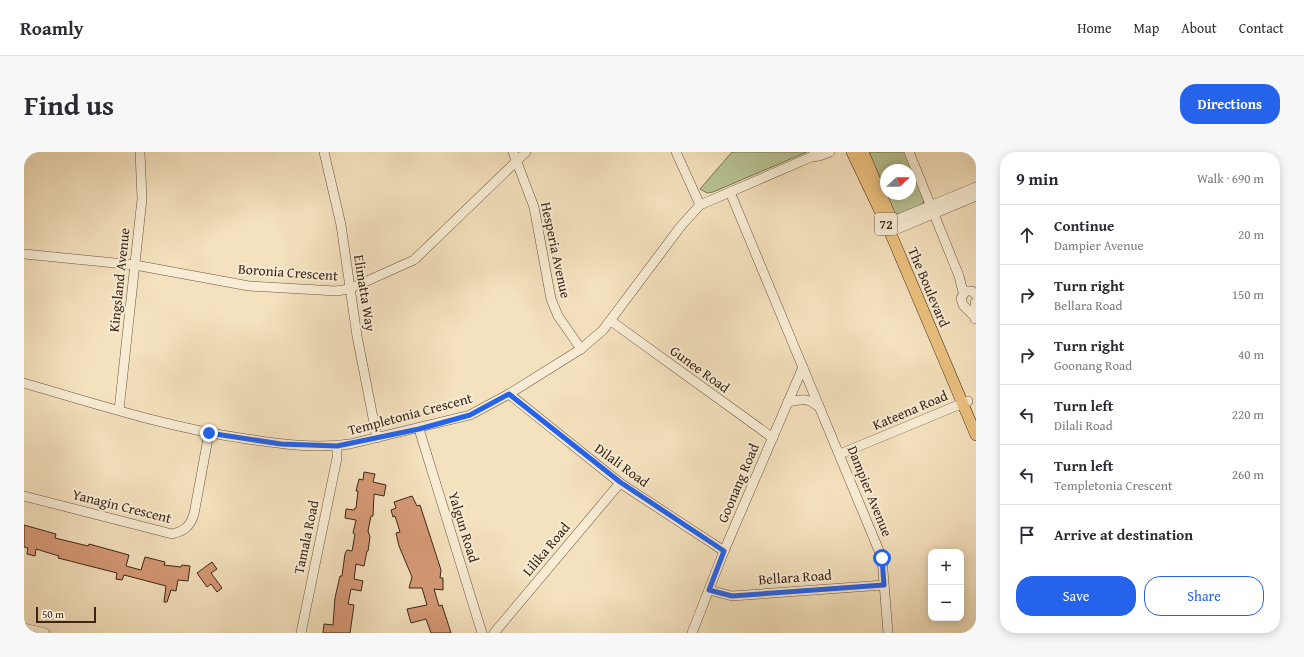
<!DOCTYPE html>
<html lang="en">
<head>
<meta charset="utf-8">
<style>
	body { margin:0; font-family:"Gentium Book Plus",serif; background:#f7f7f7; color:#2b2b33 }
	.controls { position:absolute; right:12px; bottom:12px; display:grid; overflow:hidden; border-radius:8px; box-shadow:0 2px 10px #0003 }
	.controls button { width:36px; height:36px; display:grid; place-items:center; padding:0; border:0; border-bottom:1px solid #e1e1e2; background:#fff; color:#2b2b33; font:20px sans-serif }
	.compass { position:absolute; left:856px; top:12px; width:36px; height:36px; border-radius:50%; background:#fff; box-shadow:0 2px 10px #0003; rotate:68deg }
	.scale { position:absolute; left:12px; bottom:10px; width:60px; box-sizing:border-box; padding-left:4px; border:2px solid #3c2518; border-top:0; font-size:11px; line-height:14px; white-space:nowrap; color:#3c2518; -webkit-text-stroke:3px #f8ecd4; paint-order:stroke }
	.stop { position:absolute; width:12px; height:12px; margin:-9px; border:3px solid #2563eb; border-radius:50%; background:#fff }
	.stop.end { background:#2563eb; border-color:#fff; box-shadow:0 1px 4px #0008 }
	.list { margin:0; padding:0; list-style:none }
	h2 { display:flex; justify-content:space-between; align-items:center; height:52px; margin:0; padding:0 16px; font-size:17px }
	h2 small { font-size:13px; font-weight:400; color:#7c7c81 }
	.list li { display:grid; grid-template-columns:26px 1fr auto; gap:12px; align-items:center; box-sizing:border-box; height:60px; padding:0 16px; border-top:1px solid #e1e1e2 }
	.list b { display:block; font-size:15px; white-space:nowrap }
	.list p { margin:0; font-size:13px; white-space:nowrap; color:#7c7c81 }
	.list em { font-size:13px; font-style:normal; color:#7c7c81 }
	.actions { display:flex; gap:8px; padding:12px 16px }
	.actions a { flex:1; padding:9px 0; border:1px solid #2563eb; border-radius:16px; text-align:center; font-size:14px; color:#2563eb }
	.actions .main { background:#2563eb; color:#fff }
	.icon { flex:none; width:22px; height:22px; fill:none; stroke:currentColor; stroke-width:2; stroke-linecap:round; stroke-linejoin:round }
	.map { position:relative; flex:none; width:952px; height:481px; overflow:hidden; border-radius:16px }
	header { display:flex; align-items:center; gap:24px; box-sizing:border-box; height:56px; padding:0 20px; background:#fff; border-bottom:1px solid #e1e1e2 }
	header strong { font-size:19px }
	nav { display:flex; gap:22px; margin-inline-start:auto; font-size:14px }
	.intro { display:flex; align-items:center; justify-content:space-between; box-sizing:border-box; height:96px; padding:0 24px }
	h1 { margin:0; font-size:28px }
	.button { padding:10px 18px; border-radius:16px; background:#2563eb; color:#fff; font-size:14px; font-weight:700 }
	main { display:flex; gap:24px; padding:0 24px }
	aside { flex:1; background:#fff; border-radius:16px; box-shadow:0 2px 10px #0003 }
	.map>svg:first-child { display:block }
</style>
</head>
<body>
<header>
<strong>Roamly</strong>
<nav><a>Home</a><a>Map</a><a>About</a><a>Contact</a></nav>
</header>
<div class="intro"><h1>Find us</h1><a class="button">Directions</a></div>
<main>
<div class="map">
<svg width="952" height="481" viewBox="0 0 952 481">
	<rect width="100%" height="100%" fill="#f4e1bd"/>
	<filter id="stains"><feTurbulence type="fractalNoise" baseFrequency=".005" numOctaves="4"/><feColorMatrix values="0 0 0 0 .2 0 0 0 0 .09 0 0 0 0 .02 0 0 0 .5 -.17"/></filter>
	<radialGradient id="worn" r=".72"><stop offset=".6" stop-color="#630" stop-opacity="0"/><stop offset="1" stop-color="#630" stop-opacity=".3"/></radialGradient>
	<g fill="#b8c394" stroke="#7a7456" fill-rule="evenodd">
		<polygon points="708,0 783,0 689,40 683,41 676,37"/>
		<path d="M842,0h40l16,41 2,9c-8,9 -20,14 -31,11zM862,18h24v24h-24z"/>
	</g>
	<g fill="#d59976" stroke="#3c2518">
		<polygon points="340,320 351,322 349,330 362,333 360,344 350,342 349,364 347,364 344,379 346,385 344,399 343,399 340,414 332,412 330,427 339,429 337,439 327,437 324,452 330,453 326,481 299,481 300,472 309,473 311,446 316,424 318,424 321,402 323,398 328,399 331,382 329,381 332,368 321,366 322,357 330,358 331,356 332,356 334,339 332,339 335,327 339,328"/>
		<polygon points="388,344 393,354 396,353 417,418 416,426 419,426 419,438 410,437 415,454 418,453 427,481 407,481 402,467 387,471 383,457 403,453 398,436 385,436 388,425 375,394 372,381 376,380 371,364 369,365 367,358 372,356 370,350"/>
		<polygon points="0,373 32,382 31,386 64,394 65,392 105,403 102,414 117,418 121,405 141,410 140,413 157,415 158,413 166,414 164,429 154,428 152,439 147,438 143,450 140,450 142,434 100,423 98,428 92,427 93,421 46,409 34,406 35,404 12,397 11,404 3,402 4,396 0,395"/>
		<polygon points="188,410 193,417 187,421 198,436 193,440 187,432 183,435 173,421"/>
	</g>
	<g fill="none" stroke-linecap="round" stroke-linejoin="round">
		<g stroke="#6a5441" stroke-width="10">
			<g id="minor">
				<polyline points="300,0 317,73 333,184 353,286"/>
				<polyline points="489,0 510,55 527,147 534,164 557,197"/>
				<polyline points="652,0 676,53"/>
				<polyline points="885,0 935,124 939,140"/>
				<polyline points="787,5 795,4 806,0"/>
				<polyline points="706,40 858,406 864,481"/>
				<polyline points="862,72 952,35"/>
				<polyline points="866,80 952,44"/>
				<polyline points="0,102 111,113 225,134 312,139 325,137 390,108 502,0"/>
				<polyline points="951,165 939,153 937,146 942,139 948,139 952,143"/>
				<polyline points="951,167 951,151"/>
				<polyline points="587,169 749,286"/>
				<path d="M0,231c74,22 147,45 223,56 34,5 69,10 103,5l120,-29 39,-21 72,-45 22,-19 78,-104 19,-21 111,-48 5,-5"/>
				<polyline points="485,242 596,331 700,399"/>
				<path d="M764,250c14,-3 20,-5 32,6"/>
				<polyline points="95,258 118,47 116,0"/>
				<polyline points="395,277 458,481"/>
				<polyline points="816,302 944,249"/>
				<path d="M0,344l148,38c12,-3 18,-7 22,-20l15,-81"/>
				<polyline points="685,438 708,444 860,433"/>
				<polyline points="0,476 21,481"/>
				<polyline points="277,481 313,306 313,294"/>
				<polyline points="470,481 596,331"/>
				<polyline points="668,481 700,399 779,215"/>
			</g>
		</g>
		<g stroke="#3c2518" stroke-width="12">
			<g id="major">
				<polyline points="828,0 866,80 952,283"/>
				<polyline points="839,0 867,66"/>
			</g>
		</g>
		<use href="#minor" stroke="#f8ecd4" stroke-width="9"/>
		<use href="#major" stroke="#eac07e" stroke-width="11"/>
	</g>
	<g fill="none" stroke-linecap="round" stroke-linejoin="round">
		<polyline stroke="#2563eb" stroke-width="5" points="185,281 257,292 313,294 395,277 446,263 485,242 596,330 700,399 685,438 708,444 860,433 858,406"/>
	</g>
	<g text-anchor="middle" stroke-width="4" stroke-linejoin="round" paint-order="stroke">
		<rect fill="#f8ecd4" stroke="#746150" stroke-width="1" x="851" y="61" width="22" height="22" rx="3"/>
		<g font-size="13" font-weight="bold" fill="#3c2518">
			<text x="862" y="77">72</text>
		</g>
		<g font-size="14" fill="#3c2518" stroke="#f8ecd4">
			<text transform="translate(532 98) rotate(78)" y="5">Hesperia Avenue</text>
			<text transform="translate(264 120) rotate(4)" y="5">Boronia Crescent</text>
			<text transform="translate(95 128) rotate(-84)" y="5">Kingsland Avenue</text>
			<text transform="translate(905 135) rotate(67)" y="5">The Boulevard</text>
			<text transform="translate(341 141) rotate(81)" y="5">Elimatta Way</text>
			<text transform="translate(676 217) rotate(36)" y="5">Gunee Road</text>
			<text transform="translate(886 258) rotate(-23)" y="5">Kateena Road</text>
			<text transform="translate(386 262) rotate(-15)" y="5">Templetonia Crescent</text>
			<text transform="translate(598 313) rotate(36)" y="5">Dilali Road</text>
			<text transform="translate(714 331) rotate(-67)" y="5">Goonang Road</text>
			<text transform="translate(846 339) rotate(68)" y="5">Dampier Avenue</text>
			<text transform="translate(98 354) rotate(14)" y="5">Yanagin Crescent</text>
			<text transform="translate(440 375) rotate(73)" y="5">Yalgun Road</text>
			<text transform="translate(282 385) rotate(-78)" y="5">Tamala Road</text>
			<text transform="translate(522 397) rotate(-50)" y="5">Lilika Road</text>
			<text transform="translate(771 425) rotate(-4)" y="5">Bellara Road</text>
		</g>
	</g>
	<rect width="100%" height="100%" filter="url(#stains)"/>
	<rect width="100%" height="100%" fill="url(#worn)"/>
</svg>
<div class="controls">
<button>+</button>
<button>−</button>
</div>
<svg class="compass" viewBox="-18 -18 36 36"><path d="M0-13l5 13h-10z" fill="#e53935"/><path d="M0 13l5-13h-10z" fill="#7c7c81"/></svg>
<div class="scale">50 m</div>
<div class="stop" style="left:858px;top:406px"></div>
<div class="stop end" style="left:185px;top:281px"></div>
</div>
<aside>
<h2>9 min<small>Walk · 690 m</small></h2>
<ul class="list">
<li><svg class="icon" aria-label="ahead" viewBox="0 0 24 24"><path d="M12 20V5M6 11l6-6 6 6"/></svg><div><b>Continue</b><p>Dampier Avenue</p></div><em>20 m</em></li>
<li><svg class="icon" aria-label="right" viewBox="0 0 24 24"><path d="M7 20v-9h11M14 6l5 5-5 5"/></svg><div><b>Turn right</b><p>Bellara Road</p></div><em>150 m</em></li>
<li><svg class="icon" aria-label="right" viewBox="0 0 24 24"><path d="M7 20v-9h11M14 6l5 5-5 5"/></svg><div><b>Turn right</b><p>Goonang Road</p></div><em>40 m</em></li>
<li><svg class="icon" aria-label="left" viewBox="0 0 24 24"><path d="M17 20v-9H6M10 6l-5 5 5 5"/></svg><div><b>Turn left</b><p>Dilali Road</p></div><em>220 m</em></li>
<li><svg class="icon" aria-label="left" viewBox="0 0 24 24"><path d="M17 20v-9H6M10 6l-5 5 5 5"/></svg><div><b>Turn left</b><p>Templetonia Crescent</p></div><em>260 m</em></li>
<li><svg class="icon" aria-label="arrive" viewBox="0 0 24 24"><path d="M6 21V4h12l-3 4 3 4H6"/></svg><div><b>Arrive at destination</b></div></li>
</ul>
<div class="actions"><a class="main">Save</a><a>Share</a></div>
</aside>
</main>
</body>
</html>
